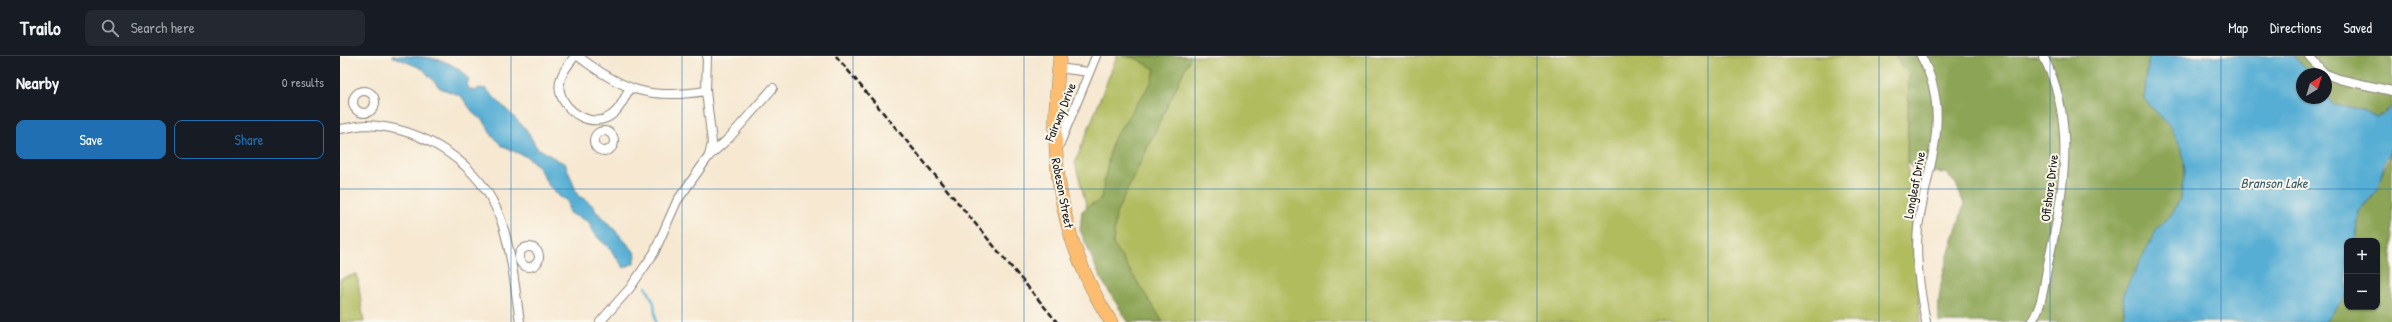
<!DOCTYPE html>
<html lang="en">
<head>
<meta charset="utf-8">
<style>
	body { margin:0; font-family:"Patrick Hand",sans-serif; background:#242831; color:#f1f3f6 }
	.controls { position:absolute; right:12px; bottom:12px; display:grid; overflow:hidden; border-radius:8px; box-shadow:0 1px 3px #0004 }
	.controls button { width:36px; height:36px; display:grid; place-items:center; padding:0; border:0; border-bottom:1px solid #363941; background:#171b24; color:#f1f3f6; font:20px sans-serif }
	.compass { position:absolute; left:1956px; top:12px; width:36px; height:36px; border-radius:50%; background:#171b24; box-shadow:0 1px 3px #0004; rotate:38deg }
	.list { margin:0; padding:0; list-style:none }
	h2 { display:flex; justify-content:space-between; align-items:center; height:52px; margin:0; padding:0 16px; font-size:17px }
	h2 small { font-size:13px; font-weight:400; color:#9ea1a6 }
	.actions { display:flex; gap:8px; padding:12px 16px }
	.actions a { flex:1; padding:9px 0; border:1px solid #1f6fb2; border-radius:8px; text-align:center; font-size:14px; color:#1f6fb2 }
	.actions .main { background:#1f6fb2; color:#fff }
	.icon { flex:none; width:22px; height:22px; fill:none; stroke:currentColor; stroke-width:2; stroke-linecap:round; stroke-linejoin:round }
	.map { position:relative; flex:none; width:2052px; height:266px; overflow:hidden }
	header { display:flex; align-items:center; gap:24px; box-sizing:border-box; height:56px; padding:0 20px; background:#171b24; border-bottom:1px solid #363941 }
	header strong { font-size:19px }
	nav { display:flex; gap:22px; margin-inline-start:auto; font-size:14px }
	.search { width:280px; height:36px; background:#242831; display:flex; align-items:center; gap:10px; box-sizing:border-box; padding:0 14px; border-radius:8px; color:#9ea1a6; font-size:15px }
	main { display:flex }
	aside { flex:1; background:#171b24 }
	.map>svg:first-child { display:block }
</style>
</head>
<body>
<header>
<strong>Trailo</strong>
<div class="search"><svg class="icon" aria-label="search" viewBox="0 0 24 24"><circle cx="10" cy="10" r="6"/><path d="M15 15l6 6"/></svg>Search here</div>
<nav><a>Map</a><a>Directions</a><a>Saved</a></nav>
</header>
<main>
<aside>
<h2>Nearby<small>0 results</small></h2>
<ul class="list">
</ul>
<div class="actions"><a class="main">Save</a><a>Share</a></div>
</aside>
<div class="map">
<svg width="2052" height="266" viewBox="0 0 2052 266">
	<rect width="100%" height="100%" fill="#fbf7ec"/>
	<filter id="ink" filterUnits="userSpaceOnUse"><feTurbulence type="fractalNoise" baseFrequency=".025" numOctaves="2"/><feDisplacementMap in="SourceGraphic" scale="8" xChannelSelector="R" yChannelSelector="G"/><feConvolveMatrix kernelMatrix="1 2 1 2 8 2 1 2 1" color-interpolation-filters="sRGB"/></filter>
	<filter id="wash" filterUnits="userSpaceOnUse"><feTurbulence type="fractalNoise" baseFrequency=".012" numOctaves="4" result="noise"/><feDisplacementMap in="SourceGraphic" scale="16" xChannelSelector="R" yChannelSelector="G"/><feGaussianBlur stdDeviation="0.9" result="paint"/><feColorMatrix in="noise" values="0 0 0 0 0 0 0 0 0 0 0 0 0 0 0 0 0 1.4 0 .05"/><feComposite in="paint" operator="in"/></filter>
	<g filter="url(#wash)">
		<rect width="100%" height="100%" fill="#f6e8d1"/>
		<g fill="#b1bc5e" stroke="#666c3d">
			<polygon points="777,0 1555,0 1569,18 1567,105 1581,266 799,266 762,207 735,107"/>
			<polygon points="17,218 24,266 0,266 0,223"/>
		</g>
		<g fill="#8ca455" stroke="#546038">
			<polygon points="782,0 851,0 776,158 773,188 823,266 788,266 760,221 740,174 742,155 751,148 757,147 761,142 772,85 812,25 815,13 795,2"/>
			<path d="M1555,0h254l-5,43 26,27 12,23 3,23 -5,27 -7,14 -15,14 -35,78 2,17h-186c-4,-39 15,-81 25,-118l-8,-20 -11,-11 -29,-2 -9,-10 2,-87z"/>
			<polygon points="1953,0 2052,0 2052,51 2036,62 2021,53 1992,49 1986,38 1986,18 1972,18"/>
			<polygon points="2052,94 2052,266 1985,266 2007,239 2007,251 2037,251 2037,185 2016,185 2019,154 2032,142"/>
		</g>
		<g fill="#57aed4" stroke="#3a6578">
			<path d="M52,0c32,0 59,0 77,24l-2,4 2,5 6,2 4,-3 7,1 40,40 11,19c10,4 17,12 28,15l13,33 8,4 8,7 2,5 6,4 31,34 3,6 -2,7 -10,5 -14,-19 -17,-16 -4,-11 -20,-9 -2,-13 -6,-2 -12,-12 -12,-21 -10,-8 -25,-11 -9,-9 -9,-16 -9,-6 -14,-19 -21,-8 -17,-19z"/>
			<polygon points="1809,0 1953,0 1972,18 1962,18 1962,42 1986,42 1986,38 1993,49 2021,53 2036,61 2043,59 2052,50 2052,93 2045,105 2037,135 2019,154 2016,185 2007,185 2007,239 1985,266 1785,266 1783,238 1818,171 1833,157 1840,143 1845,116 1842,93 1830,70 1804,43"/>
		</g>
		<g fill="none" stroke-linecap="round" stroke-linejoin="round">
			<polyline stroke="#57aed4" stroke-width="2.5" points="306,231 314,247 316,266"/>
		</g>
	</g>
	<g filter="url(#ink)">
		<g fill="none" stroke-linecap="round" stroke-linejoin="round">
			<g stroke="#898276" stroke-width="10">
				<g id="minor">
					<path d="M235,0c-8,10 -18,22 -15,36 5,21 34,38 53,22 8,-6 12,-17 16,-25"/>
					<path d="M238,0c45,35 72,44 128,35"/>
					<polyline points="367,0 366,35 372,87 369,100"/>
					<path d="M1581,0c33,60 5,111 -3,172 -3,31 2,63 8,94"/>
					<polyline points="1969,0 1985,18"/>
					<polyline points="718,12 749,16"/>
					<polyline points="1986,18 1999,23 2052,35"/>
					<circle cx="24" cy="46" r="11"/>
					<path d="M0,73c9,-1 18,-4 27,-4 58,3 114,39 134,95 11,33 14,68 19,102"/>
					<circle cx="264" cy="85" r="10"/>
					<polyline points="718,92 756,0"/>
					<circle cx="189" cy="201" r="10"/>
					<polyline points="260,266 290,232 314,197 337,145 369,100 389,82 433,32"/>
					<path d="M1691,266c12,-16 13,-39 17,-58 15,-70 30,-141 -5,-208"/>
				</g>
			</g>
			<g stroke="#898276" stroke-width="14">
				<path id="primary" d="M720,0c-12,98 -3,181 51,266"/>
			</g>
			<use href="#minor" stroke="#fff" stroke-width="8"/>
			<use href="#primary" stroke="#fcbd6f" stroke-width="13"/>
			<polyline stroke="#1c1c1c" stroke-width="2.5" stroke-dasharray="6 3" stroke-linecap="butt" points="496,0 717,266"/>
		</g>
	</g>
	<path fill="none" stroke="#1f6fb2" stroke-width="1" stroke-opacity="0.55" d="M171,0v266M342,0v266M513,0v266M684,0v266M855,0v266M1026,0v266M1197,0v266M1368,0v266M1539,0v266M1710,0v266M1881,0v266M0,133h2052"/>
	<g text-anchor="middle" stroke-width="4" stroke-linejoin="round" paint-order="stroke">
		<g font-size="13" fill="#1c1c1c" stroke="#fbf7ec">
			<text transform="translate(720 56) rotate(-68)" y="5">Fairway Drive</text>
			<text transform="translate(1574 129) rotate(-79)" y="5">Longleaf Drive</text>
			<text transform="translate(1709 132) rotate(-83)" y="5">Offshore Drive</text>
			<text transform="translate(723 137) rotate(79)" y="5">Robeson Street</text>
		</g>
		<g font-size="14" font-style="italic" fill="#375e6f" stroke="#fbf7ec">
			<text x="1934" y="132">Branson Lake</text>
		</g>
	</g>
</svg>
<div class="controls">
<button>+</button>
<button>−</button>
</div>
<svg class="compass" viewBox="-18 -18 36 36"><path d="M0-13l5 13h-10z" fill="#e53935"/><path d="M0 13l5-13h-10z" fill="#9ea1a6"/></svg>
</div>
</main>
</body>
</html>
